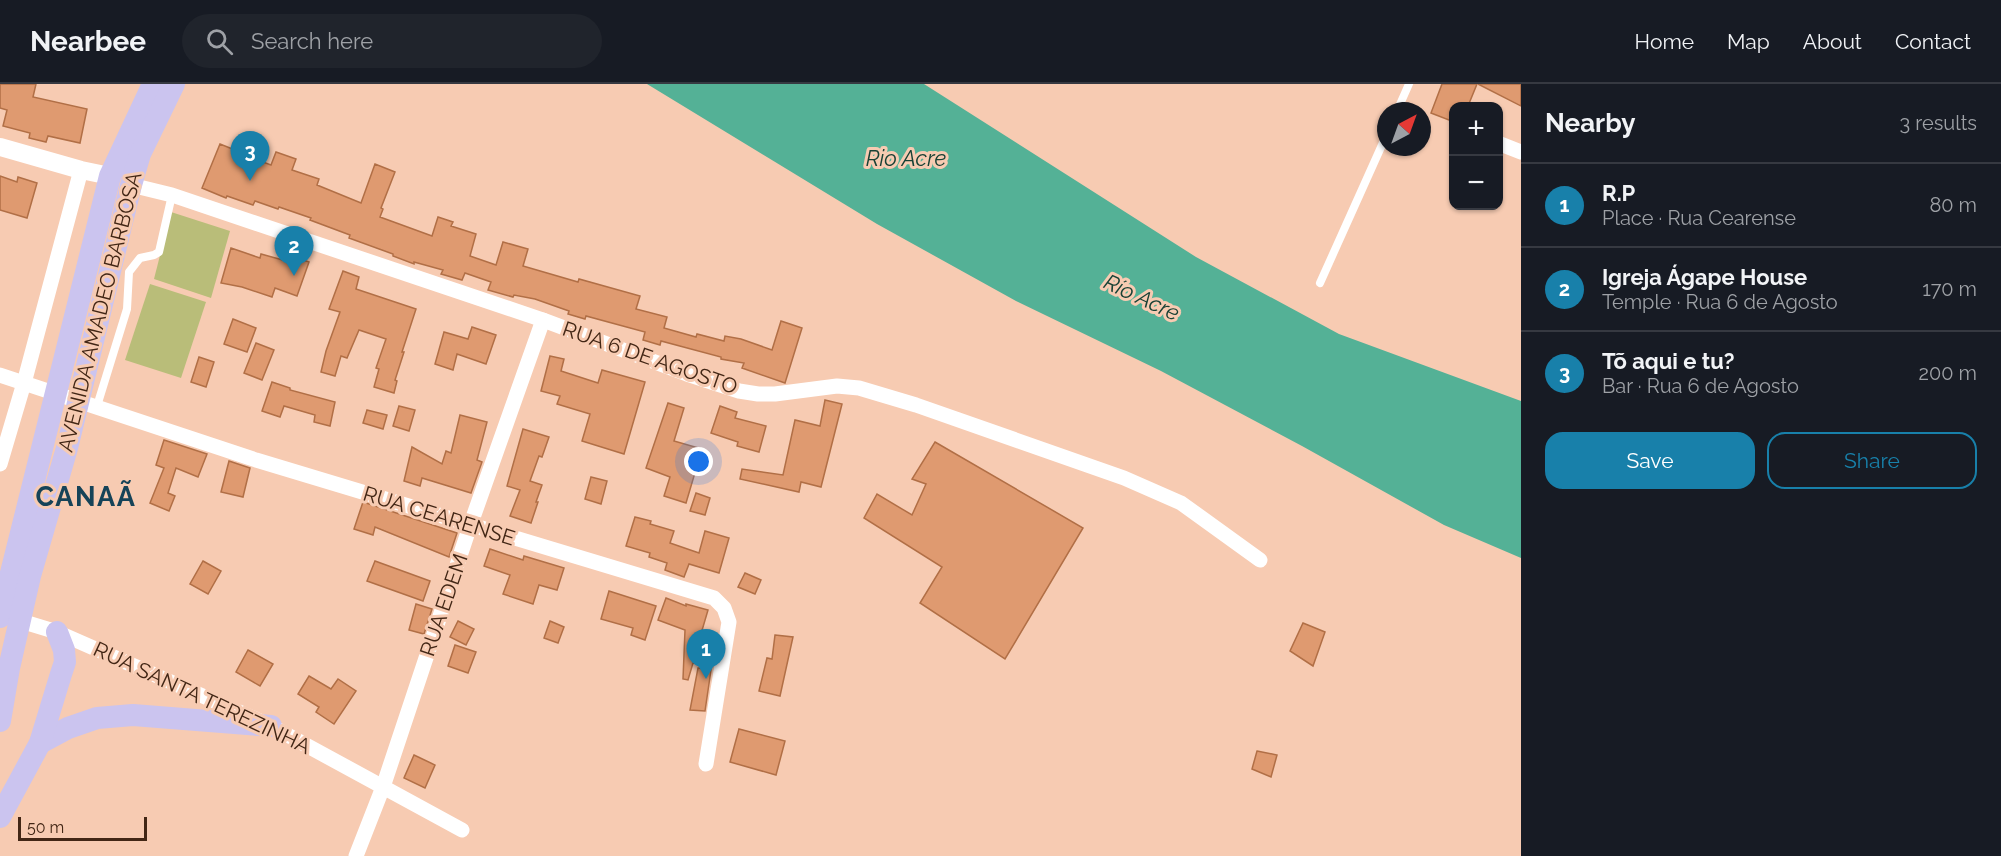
<!DOCTYPE html>
<html lang="en">
<head>
<meta charset="utf-8">
<style>
	body { margin:0; font-family:Raleway,sans-serif; background:#20242c; color:#f1f3f6 }
	.controls { position:absolute; right:18px; top:18px; display:grid; overflow:hidden; border-radius:12px; box-shadow:0 2px 4px #0004 }
	.controls button { width:54px; height:54px; display:grid; place-items:center; padding:0; border:0; border-bottom:2px solid #363941; background:#171b24; color:#f1f3f6; font:30px sans-serif }
	.compass { position:absolute; left:1377px; top:18px; width:54px; height:54px; border-radius:50%; background:#171b24; box-shadow:0 2px 4px #0004; rotate:41deg }
	.scale { position:absolute; left:18px; bottom:15px; width:129px; box-sizing:border-box; padding-left:6px; border:3px solid #422615; border-top:0; font-size:16px; line-height:21px; white-space:nowrap; color:#422615; -webkit-text-stroke:4px #f7cbb2; paint-order:stroke }
	.you { position:absolute; left:699px; top:378px; width:21px; height:21px; margin:-15px; border:4px solid #fff; border-radius:50%; background:#1a73e8; box-shadow:0 0 0 9px #1a73e833 }
	.badge { display:grid; place-items:center; width:39px; height:39px; border-radius:50%; background:#1880aa; color:#fff; font-size:20px; font-weight:700 }
	.pin { position:absolute; translate:-50% -50px; filter:drop-shadow(0 2px 3px #0008) }
	.pin::after { content:''; position:absolute; top:32px; width:21px; height:18px; background:inherit; clip-path:polygon(0 0,100% 0,50% 100%) }
	.list { margin:0; padding:0; list-style:none }
	h2 { display:flex; justify-content:space-between; align-items:center; height:78px; margin:0; padding:0 24px; font-size:26px }
	h2 small { font-size:20px; font-weight:400; color:#9ea1a6 }
	.list li { display:grid; grid-template-columns:39px 1fr auto; gap:18px; align-items:center; box-sizing:border-box; height:84px; padding:0 24px; border-top:2px solid #363941 }
	.list b { display:block; font-size:22px; white-space:nowrap }
	.list p { margin:0; font-size:20px; white-space:nowrap; color:#9ea1a6 }
	.list em { font-size:20px; font-style:normal; color:#9ea1a6 }
	.actions { display:flex; gap:12px; padding:18px 24px }
	.actions a { flex:1; padding:14px 0; border:2px solid #1880aa; border-radius:18px; text-align:center; font-size:21px; color:#1880aa }
	.actions .main { background:#1880aa; color:#fff }
	.icon { flex:none; width:33px; height:33px; fill:none; stroke:currentColor; stroke-width:2; stroke-linecap:round; stroke-linejoin:round }
	.map { position:relative; flex:none; width:1521px; height:772px; overflow:hidden }
	header { display:flex; align-items:center; gap:36px; box-sizing:border-box; height:84px; padding:0 30px; background:#171b24; border-bottom:2px solid #363941 }
	header strong { font-size:28px }
	nav { display:flex; gap:33px; margin-inline-start:auto; font-size:21px }
	.search { width:420px; height:54px; background:#20242c; display:flex; align-items:center; gap:15px; box-sizing:border-box; padding:0 21px; border-radius:33px; color:#9ea1a6; font-size:22px }
	main { display:flex }
	aside { flex:1; background:#171b24 }
	.map>svg:first-child { display:block }
</style>
</head>
<body>
<header>
<strong>Nearbee</strong>
<div class="search"><svg class="icon" aria-label="search" viewBox="0 0 24 24"><circle cx="10" cy="10" r="6"/><path d="M15 15l6 6"/></svg>Search here</div>
<nav><a>Home</a><a>Map</a><a>About</a><a>Contact</a></nav>
</header>
<main>
<div class="map">
<svg width="1521" height="772" viewBox="0 0 1521 772">
	<rect width="100%" height="100%" fill="#f7cbb2"/>
	<g fill="#b9bd79">
		<polygon points="171,128 230,147 211,214 154,195"/>
		<polygon points="150,200 206,218 181,294 125,276"/>
	</g>
	<polygon fill="#54b196" points="647,0 924,0 1196,173 1339,250 1521,317 1521,474 1444,441 1302,362 1161,287 1016,217 877,140"/>
	<g fill="#df9a70" stroke="#b16f46" stroke-width="1.5">
		<polygon points="0,0 36,0 33,13 87,25 80,59 48,52 46,58 29,54 30,49 3,42 7,26 0,24"/>
		<polygon points="1442,0 1477,0 1468,22 1454,22 1454,38 1431,29"/>
		<polygon points="1478,0 1521,0 1521,22"/>
		<polygon points="220,60 245,70 244,71 271,81 276,68 296,75 292,86 319,95 317,101 361,119 375,80 395,88 381,124 383,125 380,133 432,152 438,133 453,138 451,142 476,150 470,172 496,181 503,158 528,165 523,182 578,198 579,195 640,212 636,225 667,233 664,244 696,253 697,250 724,257 725,252 741,255 772,266 781,237 802,244 785,299 742,284 744,279 721,275 721,273 661,257 660,261 643,256 645,248 586,232 585,235 568,230 569,227 535,215 514,211 513,213 488,206 491,198 465,189 462,196 441,190 443,186 414,178 414,180 393,172 393,170 349,154 350,151 310,136 311,134 279,123 278,125 255,117 253,121 227,112 226,114 202,104"/>
		<polygon points="0,92 17,98 18,93 37,99 27,134 0,126"/>
		<polygon points="231,164 260,174 261,170 290,178 291,172 309,178 297,212 275,204 272,213 242,203 221,199"/>
		<polygon points="343,187 359,193 356,205 416,225 402,268 404,268 395,296 397,297 394,309 374,303 379,285 376,284 386,255 359,246 347,274 341,272 335,292 321,288 326,267 340,228 329,225"/>
		<polygon points="233,235 256,244 247,268 224,260"/>
		<polygon points="472,243 496,251 486,280 457,270 453,286 435,280 444,248 468,255"/>
		<polygon points="256,259 274,266 262,296 244,289"/>
		<polygon points="550,272 564,275 561,287 598,299 602,286 645,298 624,370 582,357 590,330 557,320 560,312 541,307"/>
		<polygon points="199,273 214,278 206,303 191,298"/>
		<polygon points="272,298 290,304 290,306 335,318 330,342 314,338 315,331 284,322 280,333 262,327"/>
		<polygon points="825,316 842,320 821,403 801,398 799,408 740,395 742,385 783,391 795,336 820,342"/>
		<polygon points="668,319 684,324 674,357 702,365 686,419 664,412 670,393 646,384"/>
		<polygon points="399,322 415,326 409,347 393,342"/>
		<polygon points="720,322 737,328 735,334 766,342 759,368 737,362 738,358 711,349"/>
		<polygon points="367,326 387,331 383,345 363,339"/>
		<polygon points="460,331 487,338 477,376 482,378 471,409 422,394 420,402 404,397 412,363 442,380 446,367 451,369"/>
		<polygon points="523,345 549,353 542,373 539,372 530,397 542,401 536,418 538,418 531,439 510,432 520,406 507,402"/>
		<polygon points="164,356 207,370 198,393 176,384 168,409 175,412 169,427 150,419 164,384 156,381"/>
		<polygon points="935,358 1083,444 1005,575 920,519 942,483 864,434 877,410 912,431 926,400 912,395"/>
		<polygon points="229,377 250,384 243,413 221,408"/>
		<polygon points="591,393 607,397 601,420 585,415"/>
		<polygon points="696,409 710,414 705,431 690,427"/>
		<polygon points="363,418 457,449 449,473 375,443 373,451 354,445"/>
		<polygon points="635,433 651,437 650,440 674,447 670,459 699,469 705,447 729,454 719,489 689,480 684,493 665,486 667,479 649,473 650,469 626,462"/>
		<polygon points="490,465 523,476 524,472 564,484 557,506 539,501 533,520 503,510 510,491 484,482"/>
		<polygon points="203,477 221,487 208,510 190,500"/>
		<polygon points="375,477 430,497 423,517 367,497"/>
		<polygon points="745,489 761,496 755,510 738,503"/>
		<polygon points="609,507 656,522 645,556 631,551 633,544 601,535"/>
		<polygon points="666,514 686,522 686,520 708,526 698,560 707,564 707,580 693,579 688,596 683,595 685,546 658,536"/>
		<polygon points="416,520 432,525 424,550 409,546"/>
		<polygon points="458,537 474,545 466,561 450,553"/>
		<polygon points="550,537 564,543 558,559 544,554"/>
		<polygon points="1303,539 1325,548 1313,582 1290,567"/>
		<polygon points="775,551 793,553 780,612 759,607 767,574 772,575"/>
		<polygon points="455,561 476,568 468,589 448,582"/>
		<polygon points="248,566 273,580 260,602 236,588"/>
		<polygon points="698,584 711,586 705,627 690,626"/>
		<polygon points="309,592 331,605 338,595 356,607 334,640 316,628 319,623 298,610"/>
		<polygon points="739,645 785,657 776,691 730,678"/>
		<polygon points="1257,667 1277,671 1271,693 1252,685"/>
		<polygon points="414,671 435,681 425,704 404,694"/>
	</g>
	<g fill="none" stroke-linecap="round" stroke-linejoin="round">
		<g stroke="#fff" stroke-width="8">
			<polyline points="1397,27 1409,0"/>
			<polyline points="1320,199 1386,52"/>
			<polyline points="97,322 127,225 129,188 140,174 154,171 159,168 172,111"/>
		</g>
		<g stroke="#fff" stroke-width="15">
			<polyline points="1498,59 1521,68"/>
			<polyline points="131,101 172,111 543,236 687,290 739,307 758,310 775,310 837,302 859,304 916,321 1124,394 1181,419 1260,476"/>
			<polyline points="0,291 256,376 714,514 724,524 729,538 706,680"/>
			<polyline points="0,380 24,299 81,86"/>
			<polyline points="11,534 57,548 271,642 462,746"/>
			<polyline points="356,772 383,703 470,442 543,236"/>
		</g>
		<polyline stroke="#fff" stroke-width="18" points="0,63 81,86 110,92"/>
		<g stroke="#cbc4ef" stroke-width="22">
			<polyline points="0,533 110,92 153,0"/>
			<polyline points="0,637 9,584 30,492 67,364 131,101 140,70 174,0"/>
			<polyline points="40,659 68,644 97,634 133,631 271,642"/>
			<polyline points="0,733 40,659 61,590 65,578 64,566 57,548"/>
		</g>
	</g>
	<g text-anchor="middle" stroke-width="6" stroke-linejoin="round" paint-order="stroke">
		<g font-size="21" fill="#422615" stroke="#f7cbb2">
			<text transform="translate(100 228) rotate(-76)" y="7">AVENIDA AMADEO BARBOSA</text>
			<text transform="translate(650 274) rotate(19)" y="7">RUA 6 DE AGOSTO</text>
			<text transform="translate(439 432) rotate(17)" y="7">RUA CEARENSE</text>
			<text transform="translate(444 521) rotate(-71)" y="7">RUA EDEM</text>
			<text transform="translate(202 614) rotate(25)" y="7">RUA SANTA TEREZINHA</text>
		</g>
		<g font-size="22" font-style="italic" fill="#184135" stroke="#f7cbb2">
			<text x="906" y="82">Rio Acre</text>
			<text transform="translate(1142 213) rotate(25)" y="8">Río Acre</text>
		</g>
		<g font-size="27" font-weight="bold" letter-spacing="1.5" fill="#164358" stroke="#f7cbb2">
			<text x="86" y="422">CANAÃ</text>
		</g>
	</g>
</svg>
<div class="controls">
<button>+</button>
<button>−</button>
</div>
<svg class="compass" viewBox="-18 -18 36 36"><path d="M0-13l5 13h-10z" fill="#e53935"/><path d="M0 13l5-13h-10z" fill="#9ea1a6"/></svg>
<div class="scale">50 m</div>
<div class="you"></div>
<div class="pin badge" style="left:706px;top:595px">1</div>
<div class="pin badge" style="left:294px;top:192px">2</div>
<div class="pin badge" style="left:250px;top:97px">3</div>
</div>
<aside>
<h2>Nearby<small>3 results</small></h2>
<ul class="list">
<li><span class="badge">1</span><div><b>R.P</b><p>Place · Rua Cearense</p></div><em>80 m</em></li>
<li><span class="badge">2</span><div><b>Igreja Ágape House</b><p>Temple · Rua 6 de Agosto</p></div><em>170 m</em></li>
<li><span class="badge">3</span><div><b>Tõ aqui e tu?</b><p>Bar · Rua 6 de Agosto</p></div><em>200 m</em></li>
</ul>
<div class="actions"><a class="main">Save</a><a>Share</a></div>
</aside>
</main>
</body>
</html>
